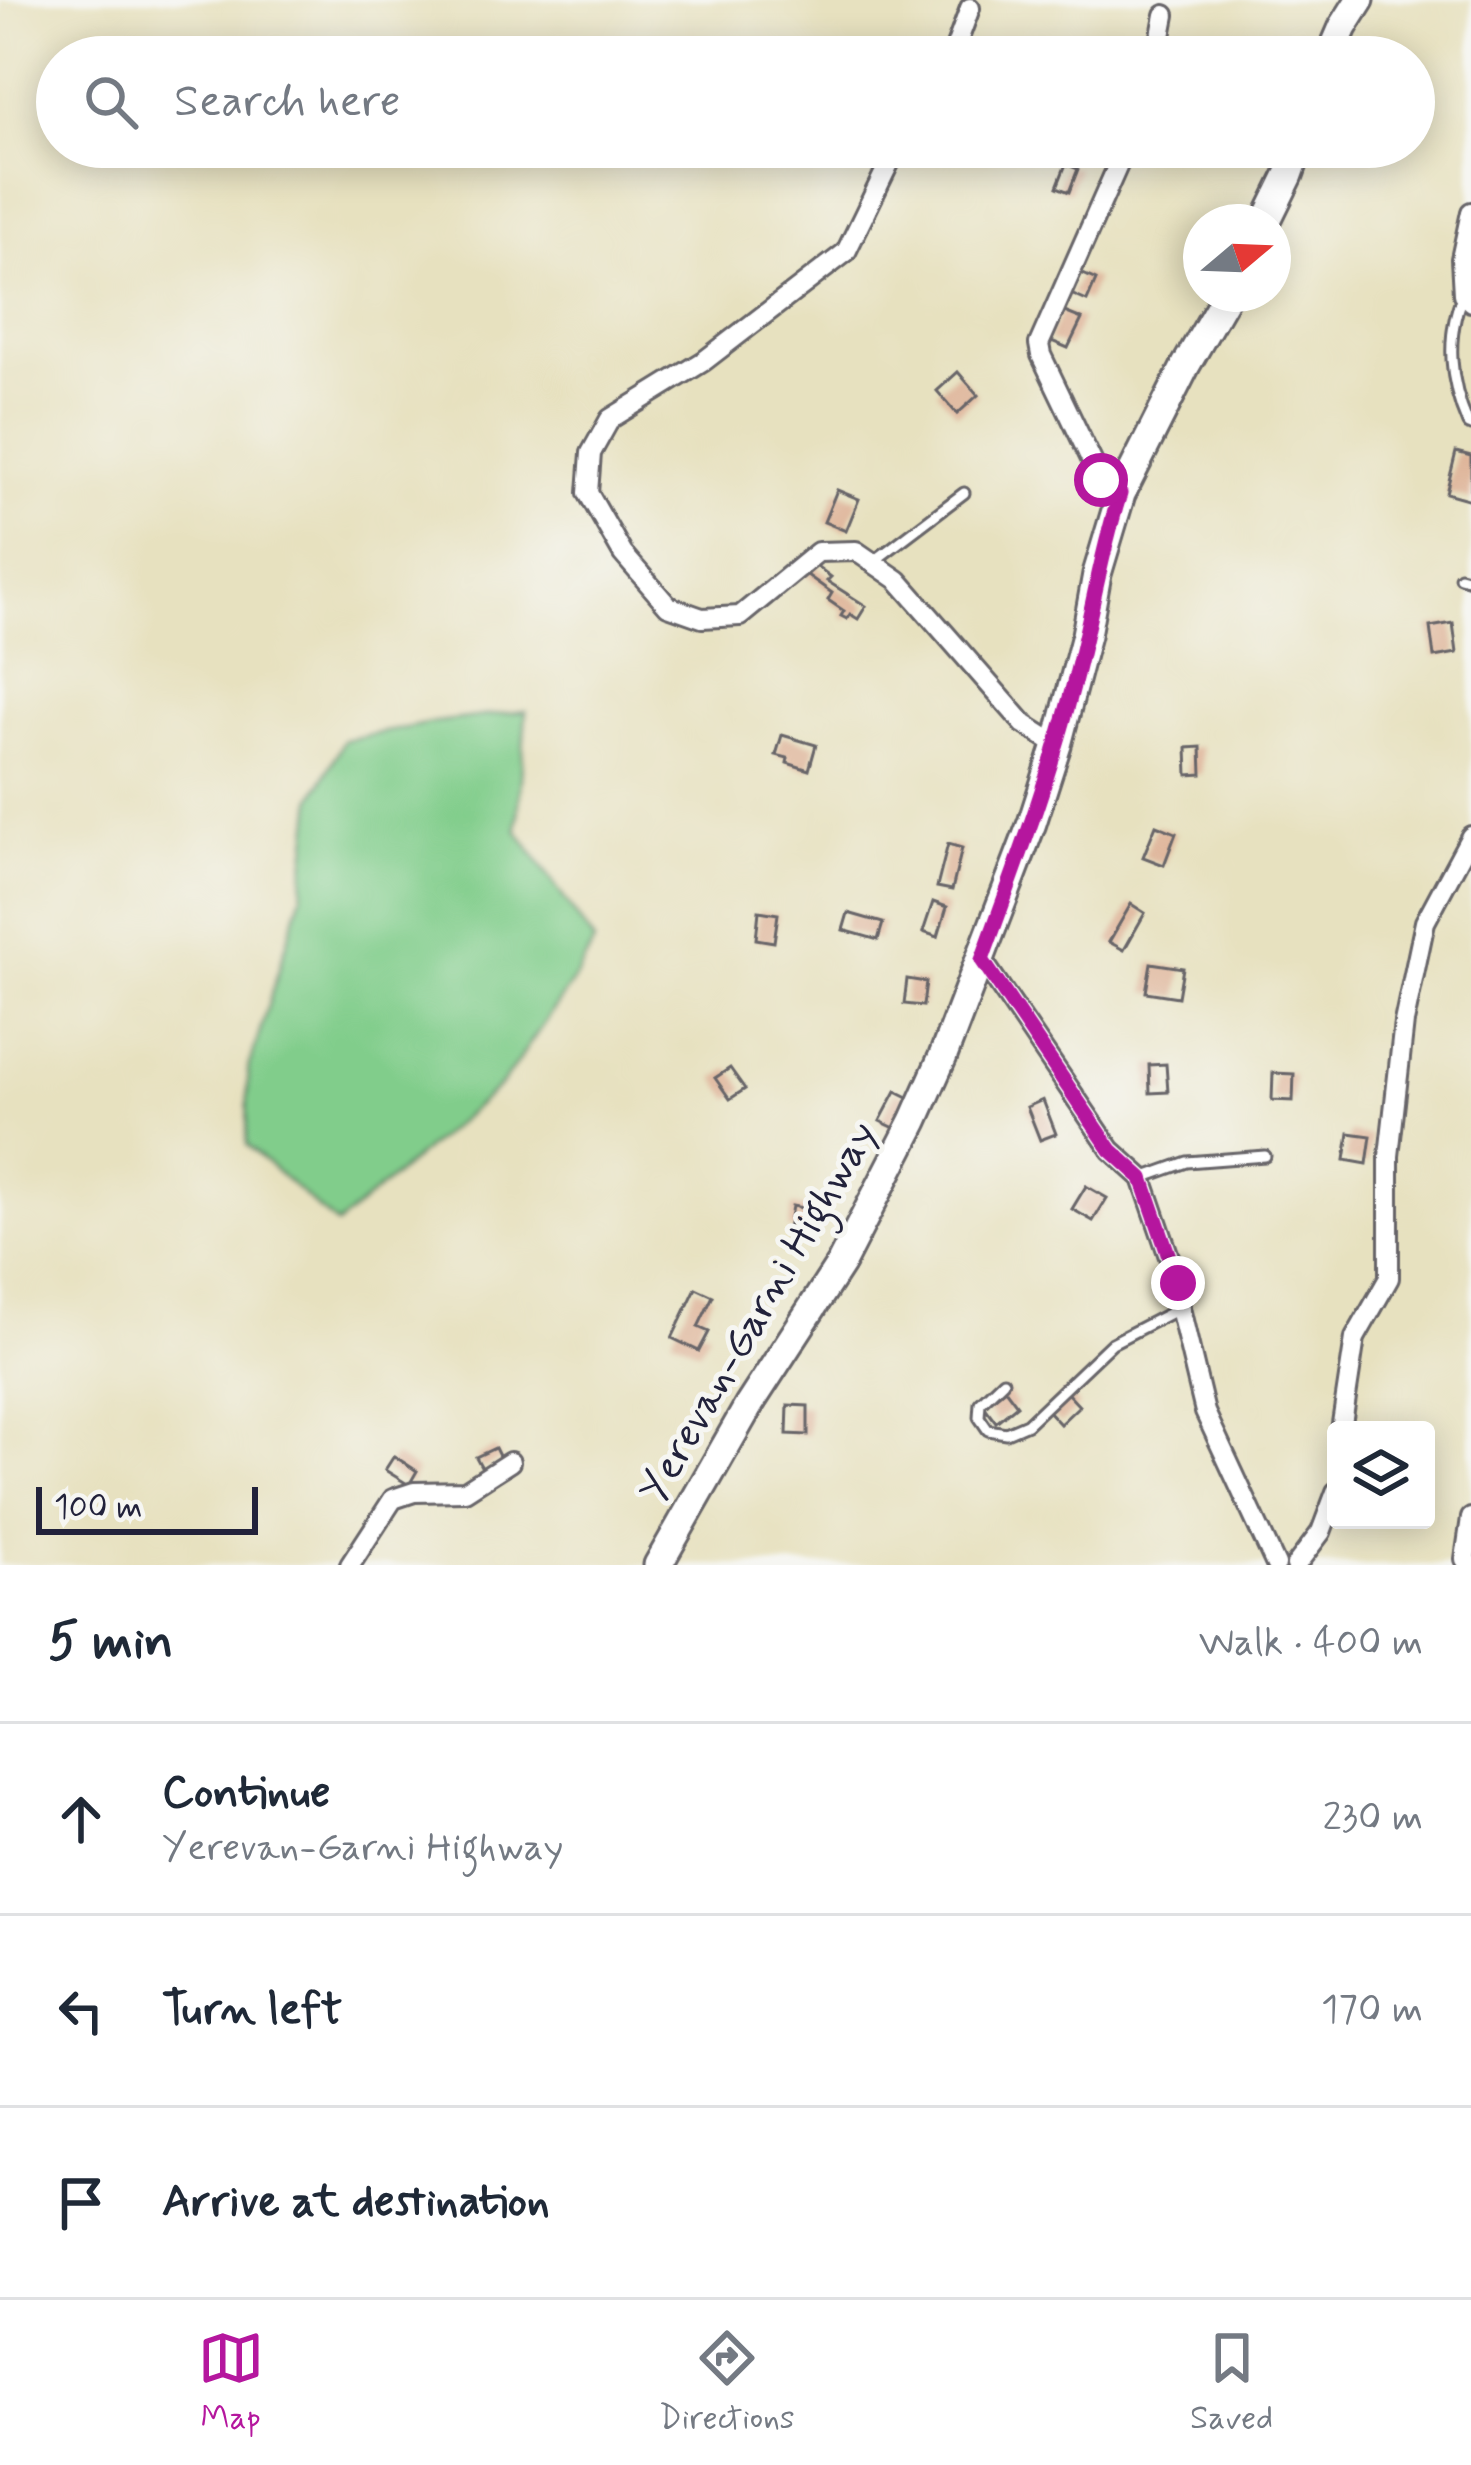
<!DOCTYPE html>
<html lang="en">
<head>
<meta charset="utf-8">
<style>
	body { margin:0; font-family:Mynerve,sans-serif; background:#f2f2f3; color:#1f2937 }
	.controls { position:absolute; right:36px; bottom:36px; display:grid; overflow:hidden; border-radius:12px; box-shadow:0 6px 30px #0003 }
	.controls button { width:108px; height:108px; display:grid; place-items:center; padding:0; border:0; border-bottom:3px solid #e0e1e3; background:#fff; color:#1f2937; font:60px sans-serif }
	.compass { position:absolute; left:1183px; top:204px; width:108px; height:108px; border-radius:50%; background:#fff; box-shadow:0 6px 30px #0003; rotate:71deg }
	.scale { position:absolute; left:36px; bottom:30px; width:222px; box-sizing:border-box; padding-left:12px; border:6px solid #22223b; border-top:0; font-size:33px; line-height:42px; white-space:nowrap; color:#22223b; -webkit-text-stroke:9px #f6f6f2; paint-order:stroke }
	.stop { position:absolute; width:36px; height:36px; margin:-27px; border:9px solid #b5179e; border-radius:50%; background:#fff }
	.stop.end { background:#b5179e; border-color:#fff; box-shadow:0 3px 12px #0008 }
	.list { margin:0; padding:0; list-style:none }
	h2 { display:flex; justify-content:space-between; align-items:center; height:156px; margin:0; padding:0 48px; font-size:51px }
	h2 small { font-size:39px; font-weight:400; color:#747a83 }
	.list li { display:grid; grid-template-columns:78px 1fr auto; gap:36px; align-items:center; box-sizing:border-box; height:192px; padding:0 48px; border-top:3px solid #e0e1e3 }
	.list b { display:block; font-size:45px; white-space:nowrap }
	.list p { margin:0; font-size:39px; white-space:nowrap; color:#747a83 }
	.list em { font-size:39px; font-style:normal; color:#747a83 }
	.icon { flex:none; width:66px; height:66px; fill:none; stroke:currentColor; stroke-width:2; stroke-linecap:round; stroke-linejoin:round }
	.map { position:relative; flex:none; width:1471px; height:1565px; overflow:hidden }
	.search { position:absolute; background:#fff; box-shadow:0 6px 30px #0003; left:36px; right:36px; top:36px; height:132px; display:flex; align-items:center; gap:30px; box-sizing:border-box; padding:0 42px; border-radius:66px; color:#747a83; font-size:45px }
	.sheet { height:732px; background:#fff }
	nav { display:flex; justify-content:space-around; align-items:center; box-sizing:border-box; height:168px; border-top:3px solid #e0e1e3; background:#fff; font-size:33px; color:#747a83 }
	nav a { display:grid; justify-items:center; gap:6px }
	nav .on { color:#b5179e }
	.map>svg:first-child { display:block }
</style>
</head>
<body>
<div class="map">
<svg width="1471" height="1565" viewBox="0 0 1471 1565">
	<rect width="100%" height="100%" fill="#f6f6f2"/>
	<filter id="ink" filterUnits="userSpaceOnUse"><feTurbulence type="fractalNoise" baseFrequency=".00833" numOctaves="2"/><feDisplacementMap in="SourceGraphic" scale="24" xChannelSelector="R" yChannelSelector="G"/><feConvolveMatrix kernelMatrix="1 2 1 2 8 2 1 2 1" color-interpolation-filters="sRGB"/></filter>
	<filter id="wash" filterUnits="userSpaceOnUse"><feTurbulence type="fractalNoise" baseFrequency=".004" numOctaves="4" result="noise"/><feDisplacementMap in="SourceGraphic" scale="48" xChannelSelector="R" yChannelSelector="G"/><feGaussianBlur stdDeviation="2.7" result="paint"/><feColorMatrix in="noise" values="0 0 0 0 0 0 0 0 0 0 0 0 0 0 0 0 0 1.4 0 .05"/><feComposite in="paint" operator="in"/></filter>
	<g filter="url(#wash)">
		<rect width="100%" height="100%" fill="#e7e1bf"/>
		<polygon fill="#81cd8b" stroke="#527863" stroke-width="3" points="526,711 517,830 594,942 577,975 502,1084 337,1225 247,1145 248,1070 302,894 313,798 344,740 436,722"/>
		<g id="blocks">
			<g fill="#deb397">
				<polygon points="1066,164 1078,169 1069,192 1057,187"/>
				<polygon points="1081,273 1096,280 1087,301 1071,294"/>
				<polygon points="1062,311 1082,319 1068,348 1049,340"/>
				<polygon points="958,372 978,395 957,414 937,391"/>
				<polygon points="1456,452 1471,456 1471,500 1446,493"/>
				<polygon points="837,490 859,499 846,531 824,522"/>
				<polygon points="815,565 831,577 827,581 866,606 858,619 850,614 847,619 841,616 844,611 828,600 832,593 807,575"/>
				<polygon points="1453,623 1457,653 1434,657 1430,627"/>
				<polygon points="782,735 816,745 809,770 787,763 788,758 776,755"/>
				<polygon points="1201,747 1202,774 1188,775 1187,748"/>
				<polygon points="1156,825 1176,833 1164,865 1143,857"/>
				<polygon points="948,844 962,848 952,890 937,887"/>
				<polygon points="933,902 947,907 938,937 923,932"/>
				<polygon points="1131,904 1145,913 1124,950 1109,942"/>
				<polygon points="759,911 778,914 774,942 756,939"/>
				<polygon points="848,913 883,923 878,940 843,930"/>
				<polygon points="1151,963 1183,968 1178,997 1146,992"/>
				<polygon points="907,979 926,982 923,1006 904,1004"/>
				<polygon points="1166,1064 1168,1092 1150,1093 1149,1065"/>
				<polygon points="730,1068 745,1089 730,1099 715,1078"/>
				<polygon points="1273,1073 1294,1074 1293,1101 1272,1100"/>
				<polygon points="896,1091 914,1100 899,1130 880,1121"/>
				<polygon points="1043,1100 1056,1134 1040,1140 1027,1107"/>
				<polygon points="1349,1133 1371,1136 1367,1164 1345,1160"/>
				<polygon points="1086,1186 1107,1198 1093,1221 1072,1209"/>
				<polygon points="792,1206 813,1210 808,1233 788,1229"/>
				<polygon points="696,1288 713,1296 698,1327 709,1332 699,1351 672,1338"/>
				<polygon points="1005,1389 1017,1405 996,1422 984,1406"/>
				<polygon points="1066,1392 1079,1406 1060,1424 1047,1410"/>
				<polygon points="788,1405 808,1406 808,1435 787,1434"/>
				<polygon points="495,1448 501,1460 482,1468 476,1457"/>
				<polygon points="394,1456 417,1471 409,1485 385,1470"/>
			</g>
		</g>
	</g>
	<g filter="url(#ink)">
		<use href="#blocks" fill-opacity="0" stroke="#676569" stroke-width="3"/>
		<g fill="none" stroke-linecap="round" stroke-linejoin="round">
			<g stroke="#676569" stroke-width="15">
				<g id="lane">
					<path d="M1463,294c-18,43 -13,89 5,130l3,1"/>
					<polyline points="873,562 964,493"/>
					<polyline points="1460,577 1471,580"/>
					<polyline points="1142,1178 1187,1162 1265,1156"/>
					<polyline points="1003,1381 980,1403 979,1417 988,1430 1006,1433 1027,1424 1112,1343 1180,1308"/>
				</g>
			</g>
			<g stroke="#676569" stroke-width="24">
				<g id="street">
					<polyline points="952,57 970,8"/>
					<polyline points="1157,57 1165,15"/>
					<polyline points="897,147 846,252 704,361 610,419 591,453 588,493 623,554 668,606 702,618 740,616 818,552 856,551 898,580 1024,724 1057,745"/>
					<polyline points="1471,212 1461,259 1463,294 1471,302"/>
					<polyline points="1121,494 1101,480 1041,355 1039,344 1126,147"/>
					<polyline points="982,960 1111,1150 1142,1178 1178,1283 1180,1308 1205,1412 1276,1565"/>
					<polyline points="1341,1430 1355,1338 1389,1278 1389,1156 1404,1022 1425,922 1471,836"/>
					<polyline points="350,1565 393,1499 414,1492 465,1491 510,1462"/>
					<polyline points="1296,1565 1321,1532 1336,1492"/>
					<polyline points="1469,1565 1465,1559 1471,1518"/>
				</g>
			</g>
			<g stroke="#676569" stroke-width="33">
				<g id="primary">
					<polyline points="1330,57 1343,27 1360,0"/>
					<polyline points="1266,222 1289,175 1299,147"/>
					<polyline points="658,1565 749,1405 841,1263 914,1121 943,1056 1032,823 1057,745 1086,635 1097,574 1121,494 1186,365 1227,294"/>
				</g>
			</g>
			<use href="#lane" stroke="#fff" stroke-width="9"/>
			<use href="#street" stroke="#fff" stroke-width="18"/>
			<use href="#primary" stroke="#fff" stroke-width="27"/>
		</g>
	</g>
	<g fill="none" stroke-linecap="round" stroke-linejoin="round" filter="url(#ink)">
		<path stroke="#b5179e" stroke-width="15" d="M1101,480l19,14c-21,65 -30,131 -48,196 -24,92 -58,181 -90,270l129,190 31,28 36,105"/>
	</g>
	<g text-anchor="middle" stroke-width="10" stroke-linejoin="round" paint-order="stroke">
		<g font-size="42" fill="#22223b" stroke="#f6f6f2">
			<text transform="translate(756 1311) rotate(-60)" y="15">Yerevan-Garni Highway</text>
		</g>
	</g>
</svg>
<div class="controls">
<button><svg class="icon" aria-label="layers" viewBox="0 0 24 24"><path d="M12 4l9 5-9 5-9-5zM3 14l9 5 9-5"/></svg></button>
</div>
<svg class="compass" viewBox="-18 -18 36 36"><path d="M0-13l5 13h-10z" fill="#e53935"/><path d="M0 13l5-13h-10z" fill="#747a83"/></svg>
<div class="scale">100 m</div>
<div class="stop" style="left:1101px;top:480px"></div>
<div class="stop end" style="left:1178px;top:1283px"></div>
<div class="search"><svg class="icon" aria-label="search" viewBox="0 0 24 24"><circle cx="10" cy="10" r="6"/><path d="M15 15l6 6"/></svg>Search here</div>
</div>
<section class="sheet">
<h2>5 min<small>Walk · 400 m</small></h2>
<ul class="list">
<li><svg class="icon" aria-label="ahead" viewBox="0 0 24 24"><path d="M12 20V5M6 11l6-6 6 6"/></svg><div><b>Continue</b><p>Yerevan-Garni Highway</p></div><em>230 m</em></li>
<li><svg class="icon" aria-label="left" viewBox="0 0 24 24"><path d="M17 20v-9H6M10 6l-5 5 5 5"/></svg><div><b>Turn left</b></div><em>170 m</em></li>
<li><svg class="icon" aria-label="arrive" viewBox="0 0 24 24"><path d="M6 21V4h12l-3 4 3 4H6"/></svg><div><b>Arrive at destination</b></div></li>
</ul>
</section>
<nav>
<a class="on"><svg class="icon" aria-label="map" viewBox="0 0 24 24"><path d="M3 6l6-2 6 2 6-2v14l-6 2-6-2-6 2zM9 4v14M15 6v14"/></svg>Map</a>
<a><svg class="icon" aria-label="directions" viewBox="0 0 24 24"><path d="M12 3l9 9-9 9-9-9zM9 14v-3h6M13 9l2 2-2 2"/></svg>Directions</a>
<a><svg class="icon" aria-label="saved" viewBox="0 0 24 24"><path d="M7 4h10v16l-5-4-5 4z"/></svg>Saved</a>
</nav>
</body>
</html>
